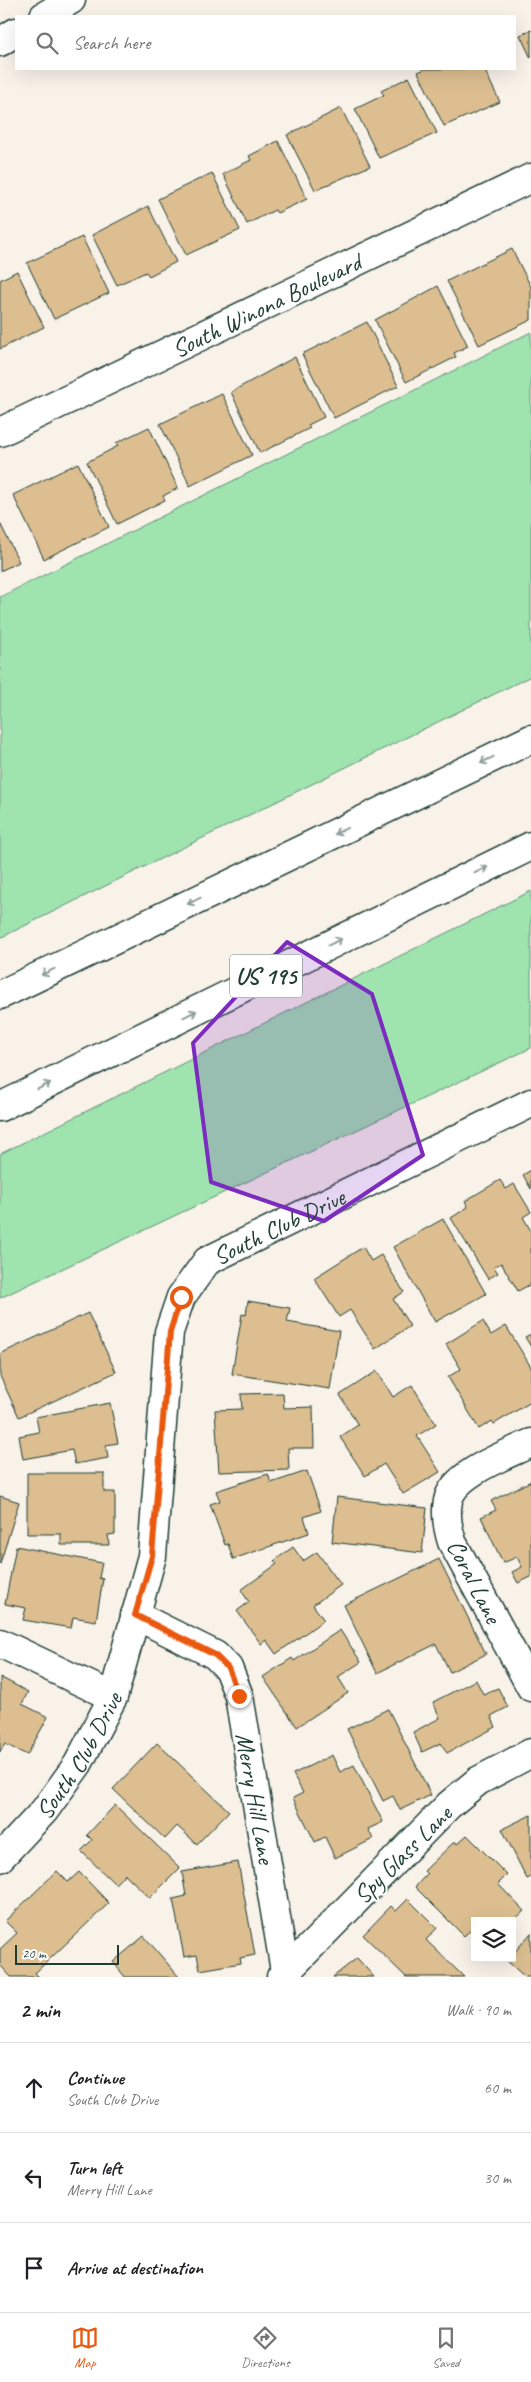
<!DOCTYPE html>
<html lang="en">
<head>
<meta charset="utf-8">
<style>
	body { margin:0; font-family:Caveat,sans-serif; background:#f2f2f2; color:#202124 }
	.controls { position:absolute; right:15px; bottom:15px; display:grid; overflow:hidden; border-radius:0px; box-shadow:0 5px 20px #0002 }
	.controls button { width:45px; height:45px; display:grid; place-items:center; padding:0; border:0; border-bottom:1px solid #e0e0e0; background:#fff; color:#202124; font:25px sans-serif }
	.scale { position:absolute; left:15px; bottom:12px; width:104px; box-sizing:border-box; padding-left:5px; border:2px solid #1f3d34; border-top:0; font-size:14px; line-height:18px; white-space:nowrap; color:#1f3d34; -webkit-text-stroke:4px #fff; paint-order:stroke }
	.stop { position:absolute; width:15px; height:15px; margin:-11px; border:4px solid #ea580c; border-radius:50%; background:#fff }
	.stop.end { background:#ea580c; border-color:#fff; box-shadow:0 1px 5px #0008 }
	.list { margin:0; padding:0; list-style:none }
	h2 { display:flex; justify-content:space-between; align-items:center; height:65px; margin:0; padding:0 20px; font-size:21px }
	h2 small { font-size:16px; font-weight:400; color:#757577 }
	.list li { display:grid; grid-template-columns:32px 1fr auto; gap:15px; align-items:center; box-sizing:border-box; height:90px; padding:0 20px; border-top:1px solid #e0e0e0 }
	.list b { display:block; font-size:19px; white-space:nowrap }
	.list p { margin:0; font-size:16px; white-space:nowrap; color:#757577 }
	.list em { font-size:16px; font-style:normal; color:#757577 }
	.icon { flex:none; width:28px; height:28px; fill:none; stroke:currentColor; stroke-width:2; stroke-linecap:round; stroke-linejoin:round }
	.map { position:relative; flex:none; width:531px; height:1977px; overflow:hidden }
	.search { position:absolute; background:#fff; box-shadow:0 5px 20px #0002; left:15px; right:15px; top:15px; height:55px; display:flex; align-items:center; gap:12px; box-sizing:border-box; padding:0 18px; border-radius:0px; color:#757577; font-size:19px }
	.sheet { height:335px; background:#fff }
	nav { display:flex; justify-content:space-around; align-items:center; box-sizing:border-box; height:70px; border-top:1px solid #e0e0e0; background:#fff; font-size:14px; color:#757577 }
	nav a { display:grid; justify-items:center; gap:2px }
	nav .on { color:#ea580c }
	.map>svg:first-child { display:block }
</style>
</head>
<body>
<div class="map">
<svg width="531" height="1977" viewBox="0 0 531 1977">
	<rect width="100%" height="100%" fill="#f8f2e9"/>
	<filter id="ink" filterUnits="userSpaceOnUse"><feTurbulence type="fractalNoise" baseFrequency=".02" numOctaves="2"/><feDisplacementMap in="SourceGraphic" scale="10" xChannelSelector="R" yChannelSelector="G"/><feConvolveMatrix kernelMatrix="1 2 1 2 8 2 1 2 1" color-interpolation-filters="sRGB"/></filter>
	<g filter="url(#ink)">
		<g fill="#9fe3af" stroke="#5f9072">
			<polygon points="531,332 531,676 0,938 0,597"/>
			<polygon points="531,891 531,1048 0,1298 0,1154"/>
		</g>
		<g fill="#dcbe90" stroke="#1f3d34">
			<polygon points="531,30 531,58 520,35"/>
			<polygon points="425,69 484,69 500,102 444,126 418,72"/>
			<polygon points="409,77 437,133 379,158 355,109 384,95 381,91"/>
			<polygon points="341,108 370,166 315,190 287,135"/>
			<polygon points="278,141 307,199 277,213 275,210 247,224 223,174 251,160 249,156"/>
			<polygon points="212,173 240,230 186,255 158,199"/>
			<polygon points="148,206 176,262 149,276 146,272 117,285 92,235"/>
			<polygon points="82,237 109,293 54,319 27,263"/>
			<polygon points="512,249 531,287 531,320 479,345 447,281"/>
			<polygon points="17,271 44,327 0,349 0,280"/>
			<polygon points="438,286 468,346 454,353 456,357 406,382 375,320"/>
			<polygon points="367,322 398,386 334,418 302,354"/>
			<polygon points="295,357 324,417 308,425 310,428 260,453 231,392"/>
			<polygon points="222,394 252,455 190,486 160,424"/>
			<polygon points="149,427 178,488 163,496 165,500 117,524 87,462 118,446 116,443"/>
			<polygon points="78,463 109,527 44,559 13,495"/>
			<polygon points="0,523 19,562 0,571"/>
			<polygon points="531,1170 531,1189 523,1175"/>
			<polygon points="500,1180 506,1189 514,1184 531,1212 523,1217 531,1231 531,1284 518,1291 501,1263 494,1267 498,1273 488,1279 451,1218 468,1207 465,1201"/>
			<polygon points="443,1219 486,1294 435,1322 393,1247"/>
			<polygon points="363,1247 371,1261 381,1255 404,1292 393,1299 410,1326 375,1349 350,1310 339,1317 314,1278"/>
			<polygon points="248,1301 290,1308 287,1322 339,1331 330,1389 232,1374 242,1314 246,1315"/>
			<polygon points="88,1313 116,1372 19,1417 0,1376 0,1354"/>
			<polygon points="483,1321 491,1335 506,1326 531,1367 531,1402 494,1424 492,1421 479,1429 448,1377 461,1369 446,1344"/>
			<polygon points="531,1334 531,1347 525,1337"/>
			<polygon points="377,1371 393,1397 412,1385 436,1424 417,1436 440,1472 403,1494 384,1464 365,1476 340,1437 358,1425 340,1395"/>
			<polygon points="283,1393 284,1408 313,1407 314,1448 288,1448 289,1470 219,1472 215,1410 242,1409 241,1394"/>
			<polygon points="110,1403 118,1443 106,1445 108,1458 75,1464 72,1450 23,1459 19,1436 39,1432 36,1417"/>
			<polygon points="307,1471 321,1511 304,1517 309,1533 233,1559 228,1544 225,1545 210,1504 220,1501 216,1491 268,1474 271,1483"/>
			<polygon points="27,1473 104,1473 104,1492 115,1492 115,1534 108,1535 109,1545 61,1545 61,1534 27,1534"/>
			<polygon points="531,1481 531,1577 518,1583 512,1572 522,1567 517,1557 503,1563 481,1517 496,1510 491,1501"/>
			<polygon points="0,1496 19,1502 0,1564"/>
			<polygon points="337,1497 427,1508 422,1553 332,1542"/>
			<polygon points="16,1546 102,1563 99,1578 103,1579 96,1621 73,1617 71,1628 23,1620 26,1608 5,1604"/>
			<polygon points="293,1547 303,1561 317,1552 341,1585 313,1605 324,1620 276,1654 266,1640 261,1644 237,1611 249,1602 241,1590 277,1564 274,1561"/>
			<polygon points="439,1559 486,1654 450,1672 436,1644 377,1673 344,1605"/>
			<polygon points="340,1630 361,1662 338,1677 348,1693 297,1727 263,1677 292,1658 294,1661"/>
			<polygon points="0,1677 28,1692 22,1704 48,1717 27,1755 5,1744 0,1752"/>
			<polygon points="476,1680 483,1694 498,1688 508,1707 491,1716 496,1727 447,1753 441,1743 422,1752 413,1732 440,1718 433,1702"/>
			<polygon points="388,1709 431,1795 400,1810 393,1796 383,1801 347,1729"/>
			<polygon points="157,1743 229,1811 197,1844 177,1826 165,1839 113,1789"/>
			<polygon points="332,1755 340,1772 354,1765 383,1822 368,1829 373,1839 335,1858 325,1837 315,1842 293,1798 303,1793 293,1774"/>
			<polygon points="115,1805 180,1868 150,1898 125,1874 115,1884 81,1851 92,1840 87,1835"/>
			<polygon points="531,1815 531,1877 527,1879 502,1829"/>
			<polygon points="467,1835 507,1875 498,1884 524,1911 512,1922 475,1921 475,1926 464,1936 415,1887 427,1874 424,1871 455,1841 457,1844"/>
			<polygon points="238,1862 255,1955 240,1958 241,1963 200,1970 197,1955 184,1957 173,1899 186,1896 182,1872"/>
			<polygon points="57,1871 68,1882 79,1872 109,1903 35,1973 39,1977 11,1977 0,1965 0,1949 17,1933 5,1921"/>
			<polygon points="408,1899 437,1928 426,1940 464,1977 406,1977 363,1935 391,1906 396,1911"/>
			<polygon points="531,1933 531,1977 525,1977 507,1961 512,1958 512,1955"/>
			<polygon points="144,1936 179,1977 125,1977 113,1962"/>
			<polygon points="357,1958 374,1977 333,1977"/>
		</g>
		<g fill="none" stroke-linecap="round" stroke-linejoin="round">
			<g stroke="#1f3d34" stroke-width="31">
				<g id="minor">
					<polyline points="44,16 71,0"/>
					<polyline points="0,42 16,32"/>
					<polyline points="0,432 531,178"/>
					<path d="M531,1443c-22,11 -78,30 -83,58 -3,14 0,28 4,41l79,145"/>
					<polyline points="135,1615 215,1655 228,1668 239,1696 286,1977"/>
					<polyline points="0,1643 113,1697"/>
					<path id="s1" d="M0,1858l44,-47 34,-47 35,-67 39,-141 17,-224 12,-35 26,-36 324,-158"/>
					<polyline points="281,1977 449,1805 478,1781 531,1753"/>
				</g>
			</g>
			<g stroke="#1f3d34" stroke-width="31">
				<g id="highway">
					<polyline points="0,995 531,739"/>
					<polyline points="0,1107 531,846"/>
				</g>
			</g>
			<use href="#minor" stroke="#fff" stroke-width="28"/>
			<use href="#highway" stroke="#fff" stroke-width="28"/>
		</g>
		<defs><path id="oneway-shaft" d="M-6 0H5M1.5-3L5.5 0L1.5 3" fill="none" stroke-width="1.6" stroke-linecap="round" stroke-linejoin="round" transform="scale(1.25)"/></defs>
		<g stroke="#8f9e9a">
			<use href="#oneway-shaft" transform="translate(487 760) rotate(154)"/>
			<use href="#oneway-shaft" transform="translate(341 831) rotate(154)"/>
			<use href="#oneway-shaft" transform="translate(481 870) rotate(-26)"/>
			<use href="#oneway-shaft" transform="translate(194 901) rotate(154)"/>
			<use href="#oneway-shaft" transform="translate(335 942) rotate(-26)"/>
			<use href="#oneway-shaft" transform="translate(48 972) rotate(154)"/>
			<use href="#oneway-shaft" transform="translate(190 1014) rotate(-26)"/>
			<use href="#oneway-shaft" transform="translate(44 1086) rotate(-26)"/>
		</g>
	</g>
	<g fill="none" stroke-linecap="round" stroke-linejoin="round" filter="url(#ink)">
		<polyline stroke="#ea580c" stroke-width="6" points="181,1297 170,1332 152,1556 135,1615 215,1655 228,1668 239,1696"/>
	</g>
	<path fill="#7b2cbf" fill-opacity="0.2" stroke="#7b2cbf" stroke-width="4" stroke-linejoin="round" d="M287,942l85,52 51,161 -99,66 -113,-39 -18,-139z"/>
	<g text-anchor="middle" stroke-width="4" stroke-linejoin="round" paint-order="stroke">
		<rect fill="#fff" stroke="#627771" stroke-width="1" x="230" y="954.5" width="72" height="43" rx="4"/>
		<g font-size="24" font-weight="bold" fill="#1f3d34">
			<text x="266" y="984">US 195</text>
		</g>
		<g font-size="25" fill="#1f3d34" stroke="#fff">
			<text transform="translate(266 305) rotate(-26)" y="9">South Winona Boulevard</text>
			<text dy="9" stroke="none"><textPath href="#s1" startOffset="730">South Club Drive</textPath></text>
			<text transform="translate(475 1581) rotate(63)" y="9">Coral Lane</text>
			<text dy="9" stroke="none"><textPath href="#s1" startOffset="130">South Club Drive</textPath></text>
			<text transform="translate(256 1798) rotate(80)" y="9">Merry Hill Lane</text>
			<text transform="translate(402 1854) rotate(-45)" y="9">Spy Glass Lane</text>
		</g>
	</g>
</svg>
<div class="controls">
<button><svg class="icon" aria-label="layers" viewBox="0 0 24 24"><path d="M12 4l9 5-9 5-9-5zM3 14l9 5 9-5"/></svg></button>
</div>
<div class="scale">20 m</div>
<div class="stop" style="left:181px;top:1297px"></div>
<div class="stop end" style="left:239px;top:1696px"></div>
<div class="search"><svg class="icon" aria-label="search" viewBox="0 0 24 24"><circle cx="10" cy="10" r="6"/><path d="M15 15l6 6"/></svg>Search here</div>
</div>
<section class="sheet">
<h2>2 min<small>Walk · 90 m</small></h2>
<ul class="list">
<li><svg class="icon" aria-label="ahead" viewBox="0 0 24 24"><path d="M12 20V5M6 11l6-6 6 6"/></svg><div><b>Continue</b><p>South Club Drive</p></div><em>60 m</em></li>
<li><svg class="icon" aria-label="left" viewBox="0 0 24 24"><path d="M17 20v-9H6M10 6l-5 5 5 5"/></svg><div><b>Turn left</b><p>Merry Hill Lane</p></div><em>30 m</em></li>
<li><svg class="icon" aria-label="arrive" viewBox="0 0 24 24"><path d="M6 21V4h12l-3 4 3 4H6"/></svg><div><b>Arrive at destination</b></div></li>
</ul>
</section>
<nav>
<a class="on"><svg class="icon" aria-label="map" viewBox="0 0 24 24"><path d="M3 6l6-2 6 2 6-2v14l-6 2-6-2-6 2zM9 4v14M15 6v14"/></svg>Map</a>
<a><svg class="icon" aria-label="directions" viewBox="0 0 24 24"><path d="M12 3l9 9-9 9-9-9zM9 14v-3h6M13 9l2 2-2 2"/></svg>Directions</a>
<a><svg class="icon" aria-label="saved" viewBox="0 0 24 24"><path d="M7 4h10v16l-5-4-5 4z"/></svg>Saved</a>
</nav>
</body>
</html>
